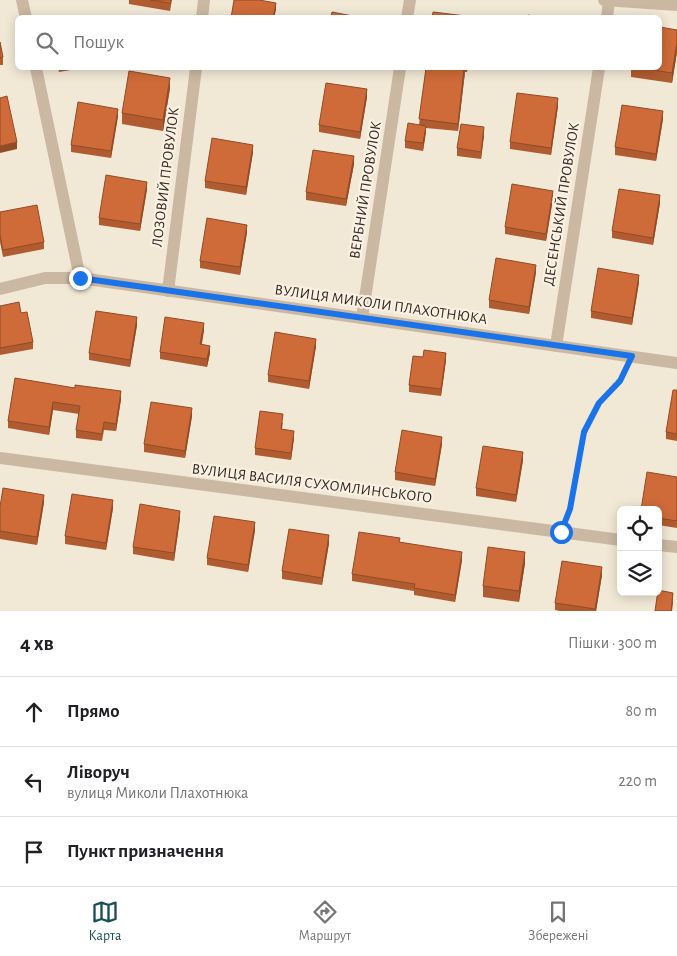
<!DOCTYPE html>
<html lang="uk">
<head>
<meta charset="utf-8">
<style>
	body { margin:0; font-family:"Alegreya Sans",sans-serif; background:#f6f6f6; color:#202124 }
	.controls { position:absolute; right:15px; bottom:15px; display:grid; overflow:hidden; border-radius:8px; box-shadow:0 2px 12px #0003 }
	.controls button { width:45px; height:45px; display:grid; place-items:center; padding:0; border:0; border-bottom:1px solid #e0e0e0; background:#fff; color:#202124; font:25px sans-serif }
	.stop { position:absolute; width:15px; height:15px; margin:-11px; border:4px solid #1a73e8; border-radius:50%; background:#fff }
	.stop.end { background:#1a73e8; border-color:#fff; box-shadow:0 1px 5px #0008 }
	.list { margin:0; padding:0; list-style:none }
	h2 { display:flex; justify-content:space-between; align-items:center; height:65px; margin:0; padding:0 20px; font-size:21px }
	h2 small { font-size:16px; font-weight:400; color:#757577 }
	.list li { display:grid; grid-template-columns:32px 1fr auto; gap:15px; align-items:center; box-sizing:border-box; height:70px; padding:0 20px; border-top:1px solid #e0e0e0 }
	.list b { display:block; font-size:19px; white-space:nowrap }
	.list p { margin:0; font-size:16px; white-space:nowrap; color:#757577 }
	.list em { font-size:16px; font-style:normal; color:#757577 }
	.icon { flex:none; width:28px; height:28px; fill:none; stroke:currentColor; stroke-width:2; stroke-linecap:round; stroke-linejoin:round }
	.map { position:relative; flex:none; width:677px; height:611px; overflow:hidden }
	.search { position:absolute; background:#fff; box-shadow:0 2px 12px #0003; left:15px; right:15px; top:15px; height:55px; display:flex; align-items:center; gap:12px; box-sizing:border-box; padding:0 18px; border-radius:8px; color:#757577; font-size:19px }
	.sheet { height:275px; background:#fff }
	nav { display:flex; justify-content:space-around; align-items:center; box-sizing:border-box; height:70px; border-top:1px solid #e0e0e0; background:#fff; font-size:14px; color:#757577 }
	nav a { display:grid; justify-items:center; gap:2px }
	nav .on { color:#184e58 }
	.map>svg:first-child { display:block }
</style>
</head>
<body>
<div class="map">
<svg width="677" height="611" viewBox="0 0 677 611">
	<rect width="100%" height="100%" fill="#f2e8d6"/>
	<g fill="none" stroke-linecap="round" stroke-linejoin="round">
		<path stroke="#b7a28c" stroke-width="3" stroke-dasharray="2.5 2.5" stroke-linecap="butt" d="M566,520l4,-11c6,-37 9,-70 28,-104 7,-13 20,-22 28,-36"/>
		<g stroke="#cbb8a2" stroke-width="12">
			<polyline points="22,0 26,18"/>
			<polyline points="604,0 677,5"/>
			<polyline points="202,18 204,0"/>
			<polyline points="407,18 410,0"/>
			<polyline points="607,18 609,0"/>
			<polyline points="36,68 80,278 677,363"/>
			<polyline points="0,289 45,278 80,278"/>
			<polyline points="168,291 196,68"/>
			<polyline points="362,318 400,68"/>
			<polyline points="556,346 599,68"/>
			<polyline points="0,458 621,540"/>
			<polyline points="658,545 677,547"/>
		</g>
	</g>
	<g fill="#b15c30">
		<polygon points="129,0 172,0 170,11 129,4"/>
		<polygon points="677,30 677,52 672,83 631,77 631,68 660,68"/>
		<polygon points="0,42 3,57 3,65 0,65"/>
		<polygon points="58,68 83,68 59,72"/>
		<polygon points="426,68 468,68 467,72 465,72 458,131 426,128 423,151 405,148 405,141 419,125"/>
		<polygon points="170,88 163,131 122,124 122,113"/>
		<polygon points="367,97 360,139 319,132 319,125"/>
		<polygon points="558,106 551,155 510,149 510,142"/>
		<polygon points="118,116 111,158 71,152 71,145"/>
		<polygon points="663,119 656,161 615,155 615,147"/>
		<polygon points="484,135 481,159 457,156 457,148"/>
		<polygon points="253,152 246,195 205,188 205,181"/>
		<polygon points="354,164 346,206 306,200 306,192"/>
		<polygon points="147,189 140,231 99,225 99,218"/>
		<polygon points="553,198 546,241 505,234 505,227"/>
		<polygon points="660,203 653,245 612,238 612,231"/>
		<polygon points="0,212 44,242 44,249 3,257 0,242"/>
		<polygon points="247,232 240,275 200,268 200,261"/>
		<polygon points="536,272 529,314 489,308 489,300"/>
		<polygon points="639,282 632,325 591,318 591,311"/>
		<polygon points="0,306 21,313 33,342 33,349 0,355"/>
		<polygon points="137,325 130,367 89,360 89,353"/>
		<polygon points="204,330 202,344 210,353 207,367 160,359 160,352"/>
		<polygon points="316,346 309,389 268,382 268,375"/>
		<polygon points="446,360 441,396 409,392 409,385"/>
		<polygon points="15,378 121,399 116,431 104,430 102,441 76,438 76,430 79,414 53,410 49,435 8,428 8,421"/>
		<polygon points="677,390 677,441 666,439 666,432"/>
		<polygon points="192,416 185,458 144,452 144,444"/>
		<polygon points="283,422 282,429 294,438 291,460 255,455 255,448"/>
		<polygon points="442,444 435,486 395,480 395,472"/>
		<polygon points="523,460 516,502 476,496 476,488"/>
		<polygon points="677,477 677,528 658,525 658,510"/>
		<polygon points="44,502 37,545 0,539 0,507"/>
		<polygon points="113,508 106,550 65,544 65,536"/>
		<polygon points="180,518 174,561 133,554 133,547"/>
		<polygon points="255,530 248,572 207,565 207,558"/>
		<polygon points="400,542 462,560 455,602 414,595 414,591 352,581 352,574"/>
		<polygon points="329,543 322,585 282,579 282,571"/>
		<polygon points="525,563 519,602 483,597 483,586"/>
		<polygon points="602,575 596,611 560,611 555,610 555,603"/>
	</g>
	<g fill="#904b27">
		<polygon points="276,3 276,10 274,18 273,18"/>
		<polygon points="677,42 677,52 672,83 672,73"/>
		<polygon points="465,68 465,72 458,131 458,124"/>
		<polygon points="170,78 170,88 163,131 163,120"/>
		<polygon points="367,89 367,97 360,139 360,132"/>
		<polygon points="558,98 558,106 551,155 551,148"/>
		<polygon points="118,109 118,116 111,158 111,151"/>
		<polygon points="663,111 663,119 656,161 656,154"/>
		<polygon points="426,126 426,133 423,151 423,143"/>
		<polygon points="484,127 484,135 481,159 481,152"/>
		<polygon points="17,142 17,149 0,153 0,146"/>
		<polygon points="253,145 253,152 246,195 246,187"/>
		<polygon points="354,156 354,164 346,206 346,199"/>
		<polygon points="147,182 147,189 140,231 140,224"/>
		<polygon points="553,191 553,198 546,241 546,234"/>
		<polygon points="660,195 660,203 653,245 653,238"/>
		<polygon points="247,225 247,232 240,275 240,267"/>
		<polygon points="536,265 536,272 529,314 529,307"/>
		<polygon points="639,275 639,282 632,325 632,318"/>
		<polygon points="137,317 137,325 130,367 130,360"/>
		<polygon points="204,323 204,330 200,351 200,344"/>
		<polygon points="316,339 316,346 309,389 309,381"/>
		<polygon points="210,346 210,353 207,367 207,359"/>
		<polygon points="446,353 446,360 441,396 441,389"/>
		<polygon points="121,391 121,399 116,431 116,424"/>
		<polygon points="53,402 53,410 49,435 49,427"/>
		<polygon points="192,408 192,416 185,458 185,451"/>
		<polygon points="294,431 294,438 291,460 291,453"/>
		<polygon points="442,437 442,444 435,486 435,479"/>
		<polygon points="523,452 523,460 516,502 516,495"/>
		<polygon points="44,495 44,502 37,545 37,537"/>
		<polygon points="113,500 113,508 106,550 106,543"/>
		<polygon points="180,511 180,518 174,561 174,553"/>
		<polygon points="255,522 255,530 248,572 248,565"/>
		<polygon points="329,535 329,543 322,585 322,578"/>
		<polygon points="462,552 462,560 455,602 455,595"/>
		<polygon points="525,552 525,563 519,602 519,591"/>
		<polygon points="602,567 602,575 596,611 595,611"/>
		<polygon points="673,593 673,603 672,611 671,611"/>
	</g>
	<g fill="#ce6b38" stroke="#904b27">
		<polygon points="150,0 171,0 170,3"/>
		<polygon points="234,0 259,0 276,3 273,18 231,18"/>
		<polygon points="332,12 363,18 331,18"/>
		<polygon points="433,12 474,17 474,18 432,18"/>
		<polygon points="528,15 541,18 528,18"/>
		<polygon points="660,27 677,30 677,42 672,73 641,68 660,68"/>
		<polygon points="0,42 3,57 0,58"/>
		<polygon points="426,68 464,68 458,124 419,119"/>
		<polygon points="129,71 170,78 163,120 122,113"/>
		<polygon points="326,83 367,89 360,132 319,125"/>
		<polygon points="517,93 558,98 551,148 510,142"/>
		<polygon points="7,96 17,142 0,146 0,98"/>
		<polygon points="78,102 118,109 111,151 71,145"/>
		<polygon points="622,105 663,111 656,154 615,147"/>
		<polygon points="408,123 426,126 423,143 405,141"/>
		<polygon points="461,124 484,127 481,152 457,148"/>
		<polygon points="212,138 253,145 246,187 205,181"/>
		<polygon points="313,150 354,156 346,199 306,192"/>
		<polygon points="106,175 147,182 140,224 99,218"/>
		<polygon points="512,184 553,191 546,234 505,227"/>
		<polygon points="619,189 660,195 653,238 612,231"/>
		<polygon points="37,205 44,242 3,250 0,235 0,212"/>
		<polygon points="207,218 247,225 240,267 200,261"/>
		<polygon points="496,258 536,265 529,307 489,300"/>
		<polygon points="598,268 639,275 632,318 591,311"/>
		<polygon points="19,302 21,313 27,312 33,342 0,348 0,306"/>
		<polygon points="96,311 137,317 130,360 89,353"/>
		<polygon points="165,317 204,323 200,344 210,346 207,359 160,352"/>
		<polygon points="275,332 316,339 309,381 268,375"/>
		<polygon points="424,350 446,353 441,389 409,385 413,356 423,357"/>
		<polygon points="15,378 75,388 75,385 121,391 116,424 104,422 102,434 76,430 80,406 53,402 49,427 8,421"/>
		<polygon points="673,390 677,390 677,434 666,432"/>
		<polygon points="151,402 192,408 185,451 144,444"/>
		<polygon points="260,411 283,414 281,429 294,431 291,453 255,448"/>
		<polygon points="402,430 442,437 435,479 395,472"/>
		<polygon points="483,446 523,452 516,495 476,488"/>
		<polygon points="647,472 677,477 677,521 658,518 658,510 641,510"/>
		<polygon points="3,488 44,495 37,537 0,531 0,507"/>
		<polygon points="72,494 113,500 106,543 65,536"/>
		<polygon points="140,504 180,511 174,553 133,547"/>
		<polygon points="214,516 255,522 248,565 207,558"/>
		<polygon points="289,529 329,535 322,578 282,571"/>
		<polygon points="359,532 400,538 399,542 462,552 455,595 414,588 415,584 352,574"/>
		<polygon points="488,547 525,552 519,591 483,586"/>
		<polygon points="562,561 602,567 595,609 555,603"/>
		<polygon points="658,590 673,593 671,611 655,611"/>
	</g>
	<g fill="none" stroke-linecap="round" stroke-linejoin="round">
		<polyline stroke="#1a73e8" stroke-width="6" points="80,278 632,356 620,381 599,403 584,432 570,509 561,532"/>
	</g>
	<g text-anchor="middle" stroke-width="4.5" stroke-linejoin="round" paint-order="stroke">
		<g font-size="15" fill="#352b25" stroke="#faf1e2">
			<text transform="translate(165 177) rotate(-83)" y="5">ЛОЗОВИЙ ПРОВУЛОК</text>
			<text transform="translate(365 190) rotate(-81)" y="5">ВЕРБНИЙ ПРОВУЛОК</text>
			<text transform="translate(561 204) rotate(-81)" y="5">ДЕСЕНСЬКИЙ ПРОВУЛОК</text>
			<text transform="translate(381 304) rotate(8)" y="5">ВУЛИЦЯ МИКОЛИ ПЛАХОТНЮКА</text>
			<text transform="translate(312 483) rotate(7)" y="5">ВУЛИЦЯ ВАСИЛЯ СУХОМЛИНСЬКОГО</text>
		</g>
	</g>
</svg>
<div class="controls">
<button><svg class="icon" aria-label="locate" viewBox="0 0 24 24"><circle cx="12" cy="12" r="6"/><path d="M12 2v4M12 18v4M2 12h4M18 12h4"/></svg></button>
<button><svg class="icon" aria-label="layers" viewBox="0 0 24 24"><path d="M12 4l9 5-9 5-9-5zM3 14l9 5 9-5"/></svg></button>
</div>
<div class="stop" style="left:561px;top:532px"></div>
<div class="stop end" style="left:80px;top:278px"></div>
<div class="search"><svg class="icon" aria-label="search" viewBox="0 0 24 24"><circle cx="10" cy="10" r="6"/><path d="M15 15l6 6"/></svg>Пошук</div>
</div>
<section class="sheet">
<h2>4 хв<small>Пішки · 300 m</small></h2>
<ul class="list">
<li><svg class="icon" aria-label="ahead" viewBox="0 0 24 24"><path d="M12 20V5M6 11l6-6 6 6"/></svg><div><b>Прямо</b></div><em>80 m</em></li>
<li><svg class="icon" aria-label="left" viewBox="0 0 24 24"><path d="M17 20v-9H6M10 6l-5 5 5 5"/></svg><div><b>Ліворуч</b><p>вулиця Миколи Плахотнюка</p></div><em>220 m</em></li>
<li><svg class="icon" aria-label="arrive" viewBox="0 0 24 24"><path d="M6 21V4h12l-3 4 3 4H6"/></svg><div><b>Пункт призначення</b></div></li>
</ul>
</section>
<nav>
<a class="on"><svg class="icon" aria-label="map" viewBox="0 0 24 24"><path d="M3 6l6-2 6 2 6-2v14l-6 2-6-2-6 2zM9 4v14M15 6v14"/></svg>Карта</a>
<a><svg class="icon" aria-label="directions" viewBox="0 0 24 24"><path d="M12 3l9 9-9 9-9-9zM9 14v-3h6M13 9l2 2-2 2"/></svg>Маршрут</a>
<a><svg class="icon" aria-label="saved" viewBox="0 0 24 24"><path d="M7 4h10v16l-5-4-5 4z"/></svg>Збережені</a>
</nav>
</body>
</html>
